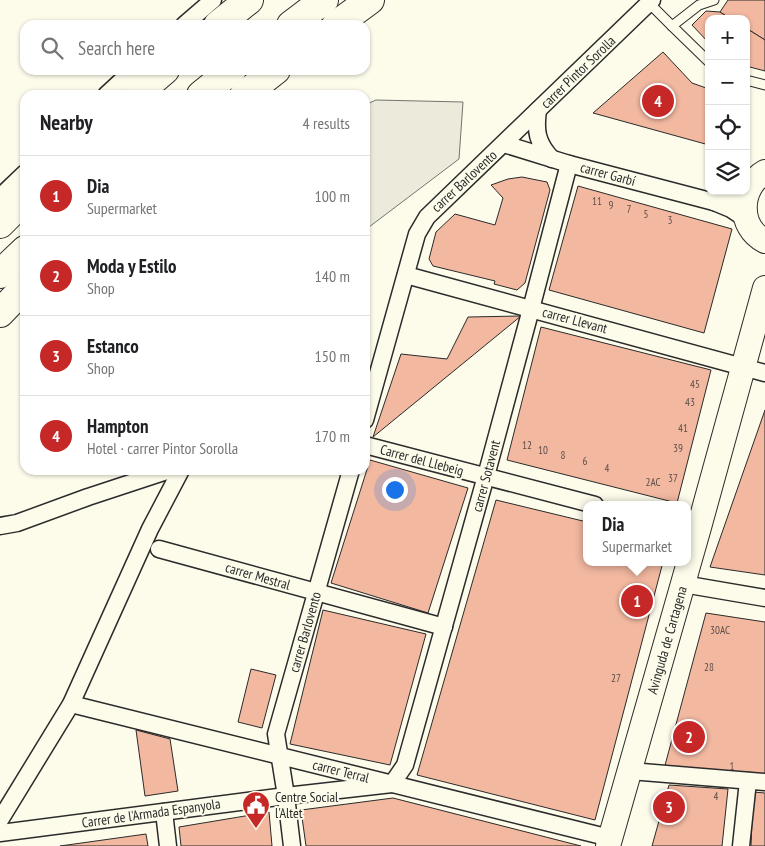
<!DOCTYPE html>
<html lang="en">
<head>
<meta charset="utf-8">
<style>
	body { margin:0; font-family:"PT Sans Narrow",sans-serif; background:#f2f2f2; color:#202124 }
	.controls { position:absolute; right:15px; top:15px; display:grid; overflow:hidden; border-radius:10px; box-shadow:0 1px 4px #0004 }
	.controls button { width:45px; height:45px; display:grid; place-items:center; padding:0; border:0; border-bottom:1px solid #e0e0e0; background:#fff; color:#202124; font:25px sans-serif }
	.you { position:absolute; left:394px; top:489px; width:18px; height:18px; margin:-12px; border:4px solid #fff; border-radius:50%; background:#1a73e8; box-shadow:0 0 0 8px #1a73e833 }
	.badge { display:grid; place-items:center; width:32px; height:32px; border-radius:50%; background:#c62828; color:#fff; font-size:16px; font-weight:700 }
	.pin { position:absolute; translate:-50% -50%; border:2px solid #fff; box-shadow:0 1px 5px #0006 }
	.popup { position:absolute; left:583px; top:501px; width:108px; height:65px; box-sizing:border-box; display:grid; place-content:center; border-radius:10px; background:#fff; filter:drop-shadow(0 1px 4px #0005); font-size:16px; white-space:nowrap; color:#757577 }
	.popup b { font-size:19px; color:#202124 }
	.popup::after { content:''; position:absolute; left:50%; top:100%; margin-left:-10px; border:10px solid transparent; border-top-color:#fff }
	.list { margin:0; padding:0; list-style:none }
	h2 { display:flex; justify-content:space-between; align-items:center; height:65px; margin:0; padding:0 20px; font-size:21px }
	h2 small { font-size:16px; font-weight:400; color:#757577 }
	.list li { display:grid; grid-template-columns:32px 1fr auto; gap:15px; align-items:center; box-sizing:border-box; height:80px; padding:0 20px; border-top:1px solid #e0e0e0 }
	.list b { display:block; font-size:19px; white-space:nowrap }
	.list p { margin:0; font-size:16px; white-space:nowrap; color:#757577 }
	.list em { font-size:16px; font-style:normal; color:#757577 }
	.icon { flex:none; width:28px; height:28px; fill:none; stroke:currentColor; stroke-width:2; stroke-linecap:round; stroke-linejoin:round }
	.map { position:relative; flex:none; width:765px; height:846px; overflow:hidden }
	.search { position:absolute; background:#fff; box-shadow:0 1px 4px #0004; left:20px; top:20px; width:350px; height:55px; display:flex; align-items:center; gap:12px; box-sizing:border-box; padding:0 18px; border-radius:15px; color:#757577; font-size:19px }
	.panel { position:absolute; background:#fff; box-shadow:0 1px 4px #0004; left:20px; top:90px; width:350px; height:385px; border-radius:15px }
	.map>svg:first-child { display:block }
</style>
</head>
<body>
<div class="map">
<svg width="765" height="846" viewBox="0 0 765 846">
	<rect width="100%" height="100%" fill="#fdfbea"/>
	<polygon fill="#ecebdb" stroke="#74746e" points="376,100 463,102 459,159 369,227 365,231 365,105"/>
	<g fill="#f2b8a0" stroke="#2b2b2b">
		<polygon points="728,0 765,0 765,40 746,28 746,19 731,19 720,12"/>
		<polygon points="706,11 720,12 731,19 709,19 709,43 692,25"/>
		<polygon points="746,28 765,40 765,71 746,66"/>
		<polygon points="663,52 692,83 709,89 709,145 593,113"/>
		<polygon points="522,177 547,182 550,190 525,283 517,290 494,284 495,281 433,266 429,259 436,232 455,214 495,225 503,198 491,185 508,179"/>
		<polygon points="578,186 732,229 704,333 549,290"/>
		<polygon points="521,316 373,437 401,354 447,359 468,317"/>
		<polygon points="541,327 711,370 677,503 507,460"/>
		<polygon points="765,410 765,575 710,567"/>
		<polygon points="370,460 468,488 428,613 331,583"/>
		<polygon points="496,500 587,522 587,562 663,562 595,820 417,775"/>
		<polygon points="323,610 426,634 390,765 290,744"/>
		<polygon points="706,613 765,622 765,776 664,769"/>
		<polygon points="251,669 276,675 262,728 238,722"/>
		<polygon points="136,730 170,739 178,791 145,796"/>
		<polygon points="669,785 728,789 722,846 652,846"/>
		<polygon points="753,792 765,793 765,846 751,846"/>
		<polygon points="393,798 581,846 306,846 301,810"/>
		<polygon points="269,812 272,846 181,846 179,827"/>
		<polygon points="146,834 148,846 60,846"/>
	</g>
	<g fill="none" stroke-linecap="round" stroke-linejoin="round">
		<g stroke="#2b2b2b" stroke-width="11">
			<g id="lane">
				<polyline points="649,3 672,26 709,62"/>
				<polyline points="672,26 699,5 714,0"/>
				<polyline points="746,80 765,85"/>
			</g>
		</g>
		<g stroke="#2b2b2b" stroke-width="19">
			<g id="street">
				<polyline points="184,25 213,0"/>
				<polyline points="106,95 133,70"/>
				<path d="M538,110c-3,21 -1,33 14,49"/>
				<polyline points="504,144 569,164 714,202"/>
				<polyline points="745,191 739,196 714,202 731,209 746,219"/>
				<polyline points="0,197 25,173"/>
				<polyline points="406,275 765,373"/>
				<polyline points="365,420 417,234 427,217 652,0"/>
				<polyline points="365,445 595,505"/>
				<polyline points="0,526 17,523 88,497 170,470"/>
				<polyline points="159,549 444,627"/>
				<polyline points="683,584 765,598"/>
				<polyline points="71,704 610,838"/>
				<polyline points="630,771 765,782"/>
				<polyline points="164,812 168,846"/>
				<polyline points="0,820 71,704 150,529 181,470"/>
				<polyline points="0,833 286,796 392,784 405,765 486,476 531,309 569,164"/>
				<polyline points="292,846 286,796 276,734 351,470"/>
				<polyline points="741,846 748,781"/>
			</g>
		</g>
		<g stroke="#2b2b2b" stroke-width="26">
			<g id="secondary">
				<path d="M765,172c-26,15 -28,55 0,69"/>
				<polyline points="608,846 698,531 765,288"/>
			</g>
		</g>
		<g stroke="#2b2b2b" stroke-width="30">
			<g id="highway">
				<polyline points="218,25 249,0"/>
				<polyline points="291,25 324,0"/>
				<polyline points="336,25 370,0"/>
				<polyline points="136,95 165,70"/>
				<polyline points="201,95 232,70"/>
				<polyline points="244,95 276,70"/>
				<polyline points="0,224 25,199"/>
				<polyline points="0,274 25,250"/>
				<polyline points="0,313 25,287"/>
			</g>
		</g>
		<use href="#lane" stroke="#fdfbea" stroke-width="9"/>
		<use href="#street" stroke="#fdfbea" stroke-width="16"/>
		<use href="#secondary" stroke="#fdfbea" stroke-width="24"/>
		<use href="#highway" stroke="#fdfbea" stroke-width="28"/>
	</g>
	<defs>
		<g id="civic-pin" transform="scale(1.4375)"><path d="M0 17L-7.5 6A9.5 9.5 0 1 1 7.5 6Z" fill="#c62828" stroke="#fdfbea"/><path d="M-.6-6.5H3V-4.5H.6V-3L4-1V1h2V6H-6V1h2V-1L-.6-3ZM-1.2 2.5V6h2.4V2.5Z" fill="#fff"/></g>
	</defs>
	<g fill-rule="evenodd">
		<use href="#civic-pin" x="256" y="805"/>
	</g>
	<g text-anchor="middle" stroke-width="4" stroke-linejoin="round" paint-order="stroke">
		<g font-size="11" fill="#5d4e48">
			<text x="597" y="205">11</text>
			<text x="611" y="209">9</text>
			<text x="629" y="213">7</text>
			<text x="646" y="218">5</text>
			<text x="670" y="224">3</text>
			<text x="695" y="388">45</text>
			<text x="690" y="406">43</text>
			<text x="683" y="432">41</text>
			<text x="527" y="449">12</text>
			<text x="678" y="452">39</text>
			<text x="543" y="454">10</text>
			<text x="563" y="459">8</text>
			<text x="585" y="465">6</text>
			<text x="607" y="472">4</text>
			<text x="673" y="482">37</text>
			<text x="653" y="486">2AC</text>
			<text x="720" y="634">30AC</text>
			<text x="709" y="671">28</text>
			<text x="616" y="682">27</text>
			<text x="732" y="770">1</text>
			<text x="716" y="800">4</text>
		</g>
		<g font-size="14" fill="#2b2b2b" stroke="#fdfbea">
			<text transform="translate(578 72) rotate(-44)" y="5">carrer Pintor Sorolla</text>
			<text transform="translate(608 174) rotate(15)" y="5">carrer Garbí</text>
			<text transform="translate(464 181) rotate(-43)" y="5">carrer Barlovento</text>
			<text transform="translate(575 320) rotate(15)" y="5">carrer Llevant</text>
			<text transform="translate(422 460) rotate(15)" y="5">Carrer del Llebeig</text>
			<text transform="translate(486 476) rotate(-75)" y="5">carrer Sotavent</text>
			<text transform="translate(258 576) rotate(16)" y="5">carrer Mestral</text>
			<text transform="translate(305 632) rotate(-74)" y="5">carrer Barlovento</text>
			<text transform="translate(667 640) rotate(-74)" y="5">Avinguda de Cartagena</text>
			<text transform="translate(341 771) rotate(14)" y="5">carrer Terral</text>
			<text transform="translate(151 813) rotate(-8)" y="5">Carrer de l'Armada Espanyola</text>
		</g>
		<g font-size="14" fill="#2b2b2b" stroke="#fdfbea" text-anchor="start">
			<text x="275" y="802">Centre Social<tspan x="275" dy="16">l'Altet</tspan></text>
		</g>
	</g>
</svg>
<div class="controls">
<button>+</button>
<button>−</button>
<button><svg class="icon" aria-label="locate" viewBox="0 0 24 24"><circle cx="12" cy="12" r="6"/><path d="M12 2v4M12 18v4M2 12h4M18 12h4"/></svg></button>
<button><svg class="icon" aria-label="layers" viewBox="0 0 24 24"><path d="M12 4l9 5-9 5-9-5zM3 14l9 5 9-5"/></svg></button>
</div>
<div class="you"></div>
<div class="pin badge" style="left:637px;top:601px">1</div>
<div class="popup"><b>Dia</b>Supermarket</div>
<div class="pin badge" style="left:689px;top:737px">2</div>
<div class="pin badge" style="left:669px;top:807px">3</div>
<div class="pin badge" style="left:658px;top:101px">4</div>
<div class="search"><svg class="icon" aria-label="search" viewBox="0 0 24 24"><circle cx="10" cy="10" r="6"/><path d="M15 15l6 6"/></svg>Search here</div>
<section class="panel">
<h2>Nearby<small>4 results</small></h2>
<ul class="list">
<li><span class="badge">1</span><div><b>Dia</b><p>Supermarket</p></div><em>100 m</em></li>
<li><span class="badge">2</span><div><b>Moda y Estilo</b><p>Shop</p></div><em>140 m</em></li>
<li><span class="badge">3</span><div><b>Estanco</b><p>Shop</p></div><em>150 m</em></li>
<li><span class="badge">4</span><div><b>Hampton</b><p>Hotel · carrer Pintor Sorolla</p></div><em>170 m</em></li>
</ul>
</section>
</div>
</body>
</html>
